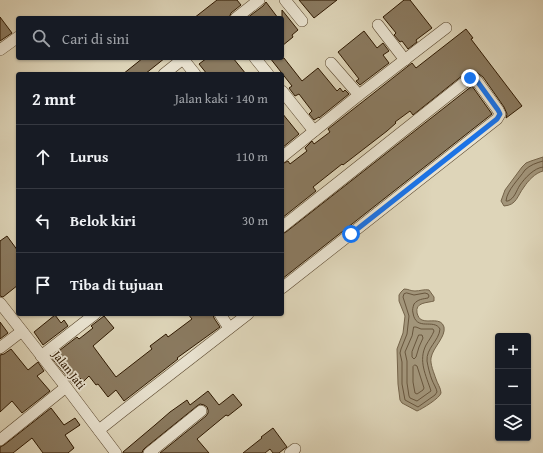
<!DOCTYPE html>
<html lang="id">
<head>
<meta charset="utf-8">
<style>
	body { margin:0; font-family:"Gentium Book Plus",serif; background:#20242c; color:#f1f3f6 }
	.controls { position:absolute; right:12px; bottom:12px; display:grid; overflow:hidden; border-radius:4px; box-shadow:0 1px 3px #0004 }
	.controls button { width:36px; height:36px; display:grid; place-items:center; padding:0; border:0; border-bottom:1px solid #363941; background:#171b24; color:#f1f3f6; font:20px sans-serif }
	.stop { position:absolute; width:12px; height:12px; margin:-9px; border:3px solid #1a73e8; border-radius:50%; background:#fff }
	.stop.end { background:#1a73e8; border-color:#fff; box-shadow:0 1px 4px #0008 }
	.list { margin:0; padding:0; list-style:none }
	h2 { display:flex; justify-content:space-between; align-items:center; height:52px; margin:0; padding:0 16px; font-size:17px }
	h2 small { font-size:13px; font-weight:400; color:#9ea1a6 }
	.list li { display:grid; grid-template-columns:26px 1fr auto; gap:12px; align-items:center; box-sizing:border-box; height:64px; padding:0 16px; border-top:1px solid #363941 }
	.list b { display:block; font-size:15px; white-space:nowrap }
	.list em { font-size:13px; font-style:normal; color:#9ea1a6 }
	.icon { flex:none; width:22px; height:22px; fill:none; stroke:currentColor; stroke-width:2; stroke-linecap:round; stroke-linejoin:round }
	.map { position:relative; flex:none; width:543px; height:453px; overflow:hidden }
	.search { position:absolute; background:#171b24; box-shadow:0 1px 3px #0004; left:16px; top:16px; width:268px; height:44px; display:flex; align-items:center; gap:10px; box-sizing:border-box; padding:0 14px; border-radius:4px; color:#9ea1a6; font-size:15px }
	.panel { position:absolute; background:#171b24; box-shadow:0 1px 3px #0004; left:16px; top:72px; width:268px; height:244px; border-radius:4px }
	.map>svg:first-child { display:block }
</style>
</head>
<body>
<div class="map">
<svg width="543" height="453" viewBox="0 0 543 453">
	<rect width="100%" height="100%" fill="#ded5b9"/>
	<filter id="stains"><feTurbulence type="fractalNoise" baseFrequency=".005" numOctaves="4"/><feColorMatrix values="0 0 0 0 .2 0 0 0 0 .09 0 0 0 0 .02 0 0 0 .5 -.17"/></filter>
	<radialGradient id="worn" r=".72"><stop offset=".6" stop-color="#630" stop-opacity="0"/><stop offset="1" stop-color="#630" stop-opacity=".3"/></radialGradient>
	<g fill="#a2957a" stroke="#746349">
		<path d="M543,157v14c-8,2 -15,10 -19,16 -7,9 -7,18 -20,19l-3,-5 4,-11 17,-23 4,-4 5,-2z"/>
		<path d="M404,289c5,0 6,2 11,2 5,0 9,-2 14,-1l5,7v4c-7,2 -19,1 -17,12 1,3 2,6 5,7 7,3 19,-3 22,7 2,10 -11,20 -13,31 -1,6 3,15 5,21 1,4 5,9 5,14 -1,5 -19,16 -24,18l-15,-8 -2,-3 -2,-16 -1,-35 6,-16 2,-17 -6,-15v-6l2,-3z"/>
	</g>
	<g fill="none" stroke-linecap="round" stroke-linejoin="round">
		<g stroke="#68563d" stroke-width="1">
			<path d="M543,161c-7,2 -13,4 -18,9 -6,9 -18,20 -19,31h2c7,-3 8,-10 12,-16 5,-7 14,-17 23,-18"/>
			<path d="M407,293l7,2 11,-2 3,1 1,2 -1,2c-5,1 -10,1 -14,6 -1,3 -2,6 -1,9 3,19 21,5 27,16 -1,12 -14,19 -13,32 1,6 3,14 5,19 1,3 5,9 5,12 -1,1 -1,2 -2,3l-17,12 -13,-7 -3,-16v-22l-2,-9 1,-4 6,-15 2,-18 -6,-19 1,-3z"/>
			<path d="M414,327h2l5,2h12l1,2c-2,5 -5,9 -8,14 -8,16 0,30 5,46l-14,10 -7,-3 -1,-2 -2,-13v-22l-2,-9 7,-16z"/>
			<polygon points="419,335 422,335 423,338 419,347 416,357 414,359 412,357 412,352"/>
			<polygon points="415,365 417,366 424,388 423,390 417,394 415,393 413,382 413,367"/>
		</g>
	</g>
	<g fill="#8a7a60" stroke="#2e1800">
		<polygon points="217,0 237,0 241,5 231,13 229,18 194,18"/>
		<polygon points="299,0 337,0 314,18"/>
		<polygon points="404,0 410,0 432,28 416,40 417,42 408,49 402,41 400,42 394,35 396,33 383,17"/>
		<polygon points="266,2 278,18 247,18 263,6"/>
		<polygon points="282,10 298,30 292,35 293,37 282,46"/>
		<polygon points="0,17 12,33 0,41"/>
		<polygon points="466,29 473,38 471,39 522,106 506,118 507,114 504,107 483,77 476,72 468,71 413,115 410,111 395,122 396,123 387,131 343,165 342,164 313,187 316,191 282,218 282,164 288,161 290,164 307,151 305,148 312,141 314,144 330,132 328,129 412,63 416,68"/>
		<polygon points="364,31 377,48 383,43 389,51 383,55 389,63 360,85 356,81 359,79 338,52"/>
		<polygon points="143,58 165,58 145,74 123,74"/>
		<polygon points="207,58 233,58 246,74 207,74 199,64"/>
		<polygon points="270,58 284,58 302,81 318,68 337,91 340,88 343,92 345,90 349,94 319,118 319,117 314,120 309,114 312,111 299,94 295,96 289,88 292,86"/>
		<polygon points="472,86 492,114 282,279 282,234 286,232"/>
		<polygon points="282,113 299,134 282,148"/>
		<polygon points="7,236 18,251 18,285 3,297 0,296 0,241"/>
		<polygon points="188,314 213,314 214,318 220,327 177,358 178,359 124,401 116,390 108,397 98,384 96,385 89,376 83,382 80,378 73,384 51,357 77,337 79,339 93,328 91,326 104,316 114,328 93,346 116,377 152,349 150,346 166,334 168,337 192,319"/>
		<polygon points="55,315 61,323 64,320 68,326 43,345 34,332"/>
		<polygon points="0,322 8,333 0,339"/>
		<polygon points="11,349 28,370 38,362 44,371 37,376 50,391 22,413 12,401 0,412 0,355 4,354"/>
		<polygon points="208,391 219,405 233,394 242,405 228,416 226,415 197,439 209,453 160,453 206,416 208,413 208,410 207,407 204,405 200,404 197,406 145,448 143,450 142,453 123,453 123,452 155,425 170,412 187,400 190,405"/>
		<polygon points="51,408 64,425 75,418 80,425 65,435 74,448 68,453 43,453 32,438 13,453 0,453 0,447 4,445"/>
		<polygon points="273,428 287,447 284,449 279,453 273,453 270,449 265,453 243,453 262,438 261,437"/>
	</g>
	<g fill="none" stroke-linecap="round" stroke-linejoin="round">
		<g stroke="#5a472e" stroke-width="12">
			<g id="minor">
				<polyline points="285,0 302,21"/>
				<polyline points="236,18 259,0"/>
				<polyline points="378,25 405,60"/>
				<polyline points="0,50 18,37"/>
				<polyline points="255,58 268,74"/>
				<polyline points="183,59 195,74"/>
				<polyline points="331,63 359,95"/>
				<polyline points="164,74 184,58"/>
				<polyline points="282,91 314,131"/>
				<polyline points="282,157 359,95 446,28"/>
				<polyline points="282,227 470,78 474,79 477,81 498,110 500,114 497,119 282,288"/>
				<polyline points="0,303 66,387 116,453"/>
				<polyline points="220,314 229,328"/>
				<polyline points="0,348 22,331"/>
				<polyline points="41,356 95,314"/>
				<polyline points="99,430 123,411 248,314"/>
				<polyline points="0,440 66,387"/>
				<polyline points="149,453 201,411"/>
				<polyline points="290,453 295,449"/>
			</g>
		</g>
		<use href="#minor" stroke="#eae4d2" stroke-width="11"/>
	</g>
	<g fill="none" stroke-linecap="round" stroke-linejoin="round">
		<polyline stroke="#1a73e8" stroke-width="5" points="351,234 497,119 500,114 498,110 477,81 474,78 470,78"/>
	</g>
	<g text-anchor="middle" stroke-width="3.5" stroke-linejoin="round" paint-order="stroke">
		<g font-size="12" fill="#2e1800" stroke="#eae4d2">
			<text transform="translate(69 370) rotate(52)" y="4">Jalan Jati</text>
		</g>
	</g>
	<rect width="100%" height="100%" filter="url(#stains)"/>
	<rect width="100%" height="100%" fill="url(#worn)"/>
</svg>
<div class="controls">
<button>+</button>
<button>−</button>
<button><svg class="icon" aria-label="layers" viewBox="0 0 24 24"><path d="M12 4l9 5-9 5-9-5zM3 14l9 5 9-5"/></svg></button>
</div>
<div class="stop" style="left:351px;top:234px"></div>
<div class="stop end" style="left:470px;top:78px"></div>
<div class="search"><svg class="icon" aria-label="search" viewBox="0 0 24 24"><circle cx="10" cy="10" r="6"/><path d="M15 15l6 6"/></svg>Cari di sini</div>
<section class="panel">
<h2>2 mnt<small>Jalan kaki · 140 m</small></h2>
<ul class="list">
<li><svg class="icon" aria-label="ahead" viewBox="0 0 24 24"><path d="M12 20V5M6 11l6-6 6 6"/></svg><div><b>Lurus</b></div><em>110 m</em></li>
<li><svg class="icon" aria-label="left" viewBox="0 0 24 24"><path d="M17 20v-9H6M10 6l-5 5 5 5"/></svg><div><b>Belok kiri</b></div><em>30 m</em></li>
<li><svg class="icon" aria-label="arrive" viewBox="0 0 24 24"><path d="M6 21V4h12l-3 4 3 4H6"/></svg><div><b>Tiba di tujuan</b></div></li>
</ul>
</section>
</div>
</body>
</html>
